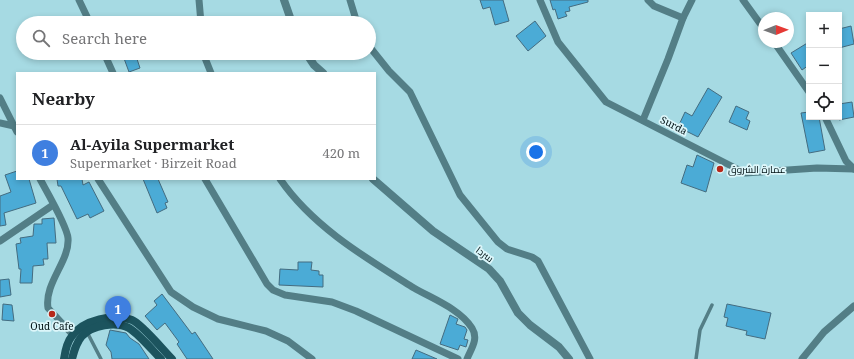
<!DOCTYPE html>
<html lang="en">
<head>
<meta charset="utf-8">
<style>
	body { margin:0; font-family:"Noto Serif",Cairo,serif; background:#f6f6f6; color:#202124 }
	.controls { position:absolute; right:12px; top:12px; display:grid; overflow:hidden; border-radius:0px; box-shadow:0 2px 6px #0003 }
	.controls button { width:36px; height:36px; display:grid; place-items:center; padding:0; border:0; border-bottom:1px solid #e0e0e0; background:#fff; color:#202124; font:20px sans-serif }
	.compass { position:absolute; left:758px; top:12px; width:36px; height:36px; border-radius:50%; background:#fff; box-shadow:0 2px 6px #0003; rotate:89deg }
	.you { position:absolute; left:536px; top:152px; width:14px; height:14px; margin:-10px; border:3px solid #fff; border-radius:50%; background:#1a73e8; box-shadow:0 0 0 6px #1a73e833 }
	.badge { display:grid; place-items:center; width:26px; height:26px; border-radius:50%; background:#0b8043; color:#fff; font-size:13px; font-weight:700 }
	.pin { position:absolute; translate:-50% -33px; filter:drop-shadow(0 1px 2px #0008) }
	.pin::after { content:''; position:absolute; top:21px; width:14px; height:12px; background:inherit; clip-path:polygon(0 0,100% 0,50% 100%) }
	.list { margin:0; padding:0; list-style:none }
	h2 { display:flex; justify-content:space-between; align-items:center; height:52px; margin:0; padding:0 16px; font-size:17px }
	h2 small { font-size:13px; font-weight:400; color:#757577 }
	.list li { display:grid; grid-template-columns:26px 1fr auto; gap:12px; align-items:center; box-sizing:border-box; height:56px; padding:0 16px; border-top:1px solid #e0e0e0 }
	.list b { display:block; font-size:15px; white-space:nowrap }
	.list p { margin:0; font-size:13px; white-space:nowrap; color:#757577 }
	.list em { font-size:13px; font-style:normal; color:#757577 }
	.icon { flex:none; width:22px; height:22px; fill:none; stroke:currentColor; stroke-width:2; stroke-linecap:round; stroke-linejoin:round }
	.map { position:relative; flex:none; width:854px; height:359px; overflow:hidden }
	.search { position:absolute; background:#fff; box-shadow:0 2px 6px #0003; left:16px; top:16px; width:360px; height:44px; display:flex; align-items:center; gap:10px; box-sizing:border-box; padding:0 14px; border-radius:22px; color:#757577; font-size:15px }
	.panel { position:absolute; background:#fff; box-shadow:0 2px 6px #0003; left:16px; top:72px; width:360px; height:108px; border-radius:0px }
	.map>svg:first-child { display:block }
</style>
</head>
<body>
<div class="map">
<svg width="854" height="359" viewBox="0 0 854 359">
	<rect width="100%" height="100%" fill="#a6dae3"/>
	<g fill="#4babd6" stroke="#446c80">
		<polygon points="480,0 503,0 509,21 495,25 490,7 483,9"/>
		<polygon points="550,0 588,0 588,2 569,7 570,11 565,12 567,16 558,19 555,9 553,10"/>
		<polygon points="535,21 546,36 528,51 516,36"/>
		<polygon points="851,26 854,44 839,48 839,29"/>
		<polygon points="809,42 809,65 802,70 791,53"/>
		<polygon points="122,53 135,53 140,68 129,72"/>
		<polygon points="708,88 722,97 698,137 678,127 685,112 692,116"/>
		<polygon points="852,102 854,117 839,120 839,104"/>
		<polygon points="736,106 749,112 746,119 750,121 747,130 729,122"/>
		<polygon points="809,112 809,117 819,117 825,150 809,153 801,113"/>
		<polygon points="697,155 714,163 706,192 681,183 687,165 693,167"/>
		<polygon points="17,171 17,179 29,179 36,203 4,213 6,225 0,226 0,196 11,192 5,175"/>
		<polygon points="57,179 82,179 83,185 89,182 104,211 90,218 88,214 77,219 61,186 58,186"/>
		<polygon points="143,179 158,179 168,202 165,203 167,208 157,213"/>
		<polygon points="54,218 56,243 47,243 48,259 43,259 44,265 33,266 32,283 20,283 21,269 19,269 16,244 21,243 20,238 33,236 34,224 42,224 42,219"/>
		<polygon points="298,262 312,262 311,270 319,271 319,275 323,275 323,287 279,285 280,269 298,270"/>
		<polygon points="9,279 11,295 0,297 0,280"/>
		<polygon points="162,294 192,334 195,332 213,359 187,359 177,344 179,342 165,323 157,330 145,316 157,305 154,301"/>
		<polygon points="3,304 12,305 14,321 2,320"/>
		<polygon points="727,304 771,313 765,339 746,335 747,331 726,326 728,318 724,317"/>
		<polygon points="450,315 458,319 456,324 465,327 467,330 464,339 468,340 466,347 460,345 458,350 440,344"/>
		<polygon points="110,330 126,333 130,338 139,344 149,359 112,359 111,352 106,345"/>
		<polygon points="416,350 437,359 412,359"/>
	</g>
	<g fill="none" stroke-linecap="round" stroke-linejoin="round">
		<g stroke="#537e86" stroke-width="3.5">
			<polyline points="87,332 101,359"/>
			<polyline points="696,359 700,330 712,305"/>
		</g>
		<g stroke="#537e86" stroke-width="7">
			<polyline points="79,0 90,23"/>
			<polyline points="199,0 201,23"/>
			<polyline points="350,0 357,23"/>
			<polyline points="540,0 558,42 606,102 745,173 817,168 854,169"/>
			<polyline points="648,0 654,6 683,18"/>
			<polyline points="743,0 764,29"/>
			<polyline points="774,42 809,92"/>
			<polyline points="369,46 389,71 410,92 460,195 498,242 507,249 532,257 538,261 590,359"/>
			<polyline points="104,53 113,73"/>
			<polyline points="203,53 211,73"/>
			<polyline points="0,98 17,132"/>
			<polyline points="825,117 846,161 854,169"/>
			<polyline points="643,120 668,59 683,18 692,0"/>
			<polyline points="0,123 14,126"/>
			<path d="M40,179c7,13 27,47 28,59 2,23 -24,45 -20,70l24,26"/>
			<polyline points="98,179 171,292 193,307 218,319 266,331 288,341 312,359"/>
			<polyline points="205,179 267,284 273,290 285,295 332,302 356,311 458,359"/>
			<path d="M280,179c33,48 86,79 134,109 19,11 46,21 58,40 7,11 -1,21 -5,31"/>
			<polyline points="0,241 53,205"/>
			<polyline points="802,359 824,332 854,306"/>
		</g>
		<g stroke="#537e86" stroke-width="8">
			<polyline points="284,0 292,23"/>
			<polyline points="306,53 314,65 323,73"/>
			<polyline points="373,179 433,231 489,269 500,281 518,313 530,325 559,347 569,359"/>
		</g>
		<g stroke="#1c545e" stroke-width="8">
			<path d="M64,359c1,-7 3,-17 8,-23 11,-16 42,-23 60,-16 10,4 31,30 40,39"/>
			<path d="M72,359c2,-8 4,-16 10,-23 10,-11 34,-15 47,-8 10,6 24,23 32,31"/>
		</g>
	</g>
	<g fill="#b6281a" stroke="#dcf6fa" stroke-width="1.5">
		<circle cx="720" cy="169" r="4"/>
		<circle cx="52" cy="314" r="4"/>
	</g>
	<g text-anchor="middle" stroke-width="3.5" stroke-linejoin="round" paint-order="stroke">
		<g font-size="10" fill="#001114" stroke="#dcf6fa">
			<text transform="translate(674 125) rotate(27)" y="4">Surda</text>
			<text transform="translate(485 254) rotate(36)" y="4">سردا</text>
		</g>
		<g font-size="10" fill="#001114" stroke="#dcf6fa" text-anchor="start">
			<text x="728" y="173">عمارة الشروق</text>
			<text x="52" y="330" text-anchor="middle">Oud Cafe</text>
		</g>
	</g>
</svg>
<div class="controls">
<button>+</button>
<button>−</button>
<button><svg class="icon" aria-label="locate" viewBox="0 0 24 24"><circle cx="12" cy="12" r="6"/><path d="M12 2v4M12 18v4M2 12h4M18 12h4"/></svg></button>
</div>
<svg class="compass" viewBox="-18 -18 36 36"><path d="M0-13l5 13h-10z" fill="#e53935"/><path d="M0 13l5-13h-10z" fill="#757577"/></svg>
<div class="you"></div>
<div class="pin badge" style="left:118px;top:329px;background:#3f7fe0">1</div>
<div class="search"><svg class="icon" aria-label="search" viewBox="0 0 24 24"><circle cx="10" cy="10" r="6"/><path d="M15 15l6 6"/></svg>Search here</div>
<section class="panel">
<h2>Nearby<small></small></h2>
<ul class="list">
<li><span class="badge" style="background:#3f7fe0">1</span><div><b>Al-Ayila Supermarket</b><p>Supermarket · Birzeit Road</p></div><em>420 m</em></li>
</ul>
</section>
</div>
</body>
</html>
